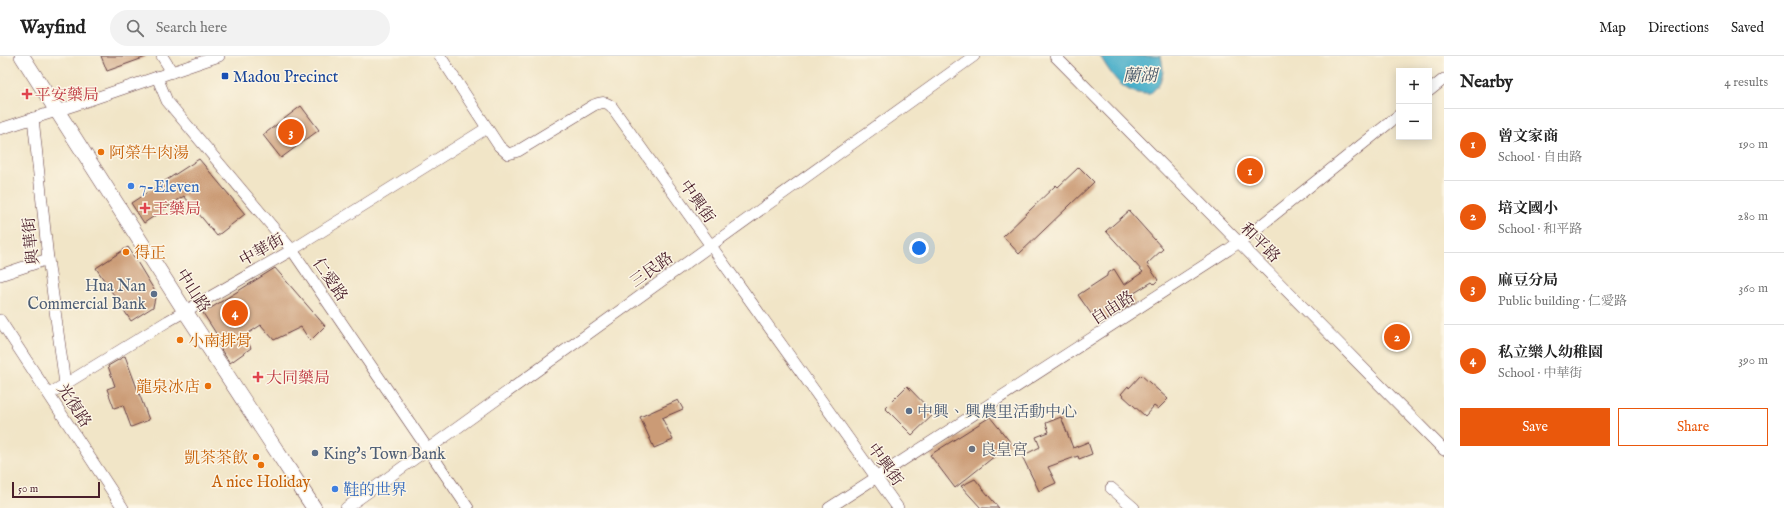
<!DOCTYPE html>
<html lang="en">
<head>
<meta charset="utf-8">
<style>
	body { margin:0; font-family:"IM FELL English","Noto Serif TC",serif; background:#f2f2f2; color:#222 }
	.controls { position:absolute; right:12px; top:12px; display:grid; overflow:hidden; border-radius:0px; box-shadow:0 2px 10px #0003 }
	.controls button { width:36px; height:36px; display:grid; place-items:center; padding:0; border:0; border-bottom:1px solid #e0e0e0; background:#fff; color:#222; font:20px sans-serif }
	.scale { position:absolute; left:12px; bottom:10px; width:88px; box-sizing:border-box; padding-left:4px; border:2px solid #4a1f2b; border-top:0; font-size:11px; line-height:14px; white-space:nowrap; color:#4a1f2b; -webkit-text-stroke:3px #fcf5e5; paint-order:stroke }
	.you { position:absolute; left:919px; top:192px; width:14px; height:14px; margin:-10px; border:3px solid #fff; border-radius:50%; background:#1a73e8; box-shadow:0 0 0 6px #1a73e833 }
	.badge { display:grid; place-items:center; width:26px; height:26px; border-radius:50%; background:#ea580c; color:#fff; font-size:13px; font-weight:700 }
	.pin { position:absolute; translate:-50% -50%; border:2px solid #fff; box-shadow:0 1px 4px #0006 }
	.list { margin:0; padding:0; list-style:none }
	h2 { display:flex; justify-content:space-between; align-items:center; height:52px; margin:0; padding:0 16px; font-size:17px }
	h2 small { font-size:13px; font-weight:400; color:#767676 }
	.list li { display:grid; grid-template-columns:26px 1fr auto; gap:12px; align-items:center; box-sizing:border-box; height:72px; padding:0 16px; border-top:1px solid #e0e0e0 }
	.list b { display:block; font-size:15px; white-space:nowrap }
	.list p { margin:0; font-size:13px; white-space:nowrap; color:#767676 }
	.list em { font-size:13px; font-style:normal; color:#767676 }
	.actions { display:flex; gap:8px; padding:12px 16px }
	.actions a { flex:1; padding:9px 0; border:1px solid #ea580c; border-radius:0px; text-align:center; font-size:14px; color:#ea580c }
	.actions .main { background:#ea580c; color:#fff }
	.icon { flex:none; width:22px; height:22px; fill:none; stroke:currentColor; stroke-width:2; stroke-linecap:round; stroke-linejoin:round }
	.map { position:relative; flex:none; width:1444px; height:452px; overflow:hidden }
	header { display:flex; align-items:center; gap:24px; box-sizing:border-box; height:56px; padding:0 20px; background:#fff; border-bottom:1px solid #e0e0e0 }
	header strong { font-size:19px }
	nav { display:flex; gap:22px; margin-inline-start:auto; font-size:14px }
	.search { width:280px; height:36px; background:#f2f2f2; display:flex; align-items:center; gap:10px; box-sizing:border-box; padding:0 14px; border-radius:22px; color:#767676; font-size:15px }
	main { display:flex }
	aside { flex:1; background:#fff }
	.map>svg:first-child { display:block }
</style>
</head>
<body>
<header>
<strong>Wayfind</strong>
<div class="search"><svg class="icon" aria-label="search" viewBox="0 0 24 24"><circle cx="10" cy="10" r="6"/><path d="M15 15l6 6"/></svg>Search here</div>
<nav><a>Map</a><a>Directions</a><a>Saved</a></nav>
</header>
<main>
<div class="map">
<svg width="1444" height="452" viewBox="0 0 1444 452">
	<rect width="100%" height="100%" fill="#fcf5e5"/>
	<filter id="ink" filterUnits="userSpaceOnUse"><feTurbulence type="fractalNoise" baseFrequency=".025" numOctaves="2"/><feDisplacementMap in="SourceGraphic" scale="8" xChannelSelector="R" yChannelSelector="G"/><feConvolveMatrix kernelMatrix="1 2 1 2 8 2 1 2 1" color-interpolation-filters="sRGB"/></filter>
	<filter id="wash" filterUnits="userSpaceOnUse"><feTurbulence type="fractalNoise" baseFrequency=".012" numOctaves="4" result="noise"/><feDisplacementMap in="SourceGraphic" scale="16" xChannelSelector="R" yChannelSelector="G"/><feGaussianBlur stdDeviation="0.9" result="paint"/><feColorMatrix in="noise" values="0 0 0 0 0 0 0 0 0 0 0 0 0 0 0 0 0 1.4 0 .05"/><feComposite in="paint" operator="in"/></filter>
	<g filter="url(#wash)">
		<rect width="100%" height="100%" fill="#f1e5c7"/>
		<path fill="#4aafc9" stroke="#4a677a" d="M1100,0h61c4,18 2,26 -11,38 -27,1 -37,-17 -50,-38z"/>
		<g id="blocks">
			<g fill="#cb9b76">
				<polygon points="101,0 146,0 146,1 107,15"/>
				<polygon points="301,50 319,74 281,102 263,79"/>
				<polygon points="199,103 245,158 217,180 184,140 144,167 131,147"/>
				<polygon points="1079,111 1094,126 1019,198 1003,180 1056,129 1058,131"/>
				<polygon points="1129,155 1163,193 1147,208 1158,224 1154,228 1152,226 1131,239 1135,246 1099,269 1078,239 1107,220 1107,218 1114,213 1124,229 1143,216 1106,175"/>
				<polygon points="128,191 156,237 153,251 131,265 96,212"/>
				<polygon points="275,212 325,270 310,285 301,271 274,284 261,269 244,280 251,292 230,307 215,285 219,282 203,257"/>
				<polygon points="125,300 149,364 131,371 123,349 114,352 107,333 115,330 108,310"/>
				<polygon points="1141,319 1168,343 1158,353 1154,350 1145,360 1121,338 1128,330 1129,332"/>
				<polygon points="907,330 934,358 912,379 885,352"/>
				<polygon points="678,344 683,353 662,362 673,384 654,392 640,361"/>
				<polygon points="990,361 1011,387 955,432 930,399"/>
				<polygon points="1061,361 1073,392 1088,386 1092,398 1079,403 1078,400 1048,411 1056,427 1039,435 1022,400 1040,391 1036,381 1049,376 1046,367"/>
				<polygon points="975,423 983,433 999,452 981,452 961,430"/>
			</g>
		</g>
	</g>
	<g filter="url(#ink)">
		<use href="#blocks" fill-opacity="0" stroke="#633d42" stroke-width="1"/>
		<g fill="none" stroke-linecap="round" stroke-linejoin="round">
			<g stroke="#633d42" stroke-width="12">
				<g id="minor">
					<polyline points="162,0 172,16"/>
					<path d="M440,0l59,90 9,8 10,-3 76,-46c8,-3 12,-4 18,2l286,401"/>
					<polyline points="1055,0 1444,394"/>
					<polyline points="157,21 167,45 292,194 468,452"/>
					<polyline points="1429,35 1444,23"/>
					<polyline points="33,62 48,203 65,328"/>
					<polyline points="0,73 75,49 219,0"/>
					<polyline points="0,219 48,203"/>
					<polyline points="0,264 123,452"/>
					<polyline points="49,338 168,265 292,194 487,72"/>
					<polyline points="1111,432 1134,452"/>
					<polyline points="346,452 974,0"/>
					<polyline points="829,452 1228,194 1250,178 1399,59"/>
				</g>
			</g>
			<g stroke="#633d42" stroke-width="16">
				<polyline id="secondary" points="22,0 185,255 314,452"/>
			</g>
			<use href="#minor" stroke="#fff" stroke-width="11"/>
			<use href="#secondary" stroke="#fff" stroke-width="15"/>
		</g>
	</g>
	<rect fill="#1a4fb4" stroke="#fcf5e5" stroke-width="1.5" x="221" y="16" width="8" height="8" rx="2"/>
	<g fill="#e0444e" stroke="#fcf5e5" stroke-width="1.5">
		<path d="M25 32h4v4h4v4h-4v4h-4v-4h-4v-4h4z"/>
		<path d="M143 146h4v4h4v4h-4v4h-4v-4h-4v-4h4z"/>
		<path d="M256 315h4v4h4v4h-4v4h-4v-4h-4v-4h4z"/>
	</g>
	<g fill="#e8710a" stroke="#fcf5e5" stroke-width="1.5">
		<circle cx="101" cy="96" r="4"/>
		<circle cx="126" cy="196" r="4"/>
		<circle cx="180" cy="284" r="4"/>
		<circle cx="208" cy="330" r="4"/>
		<circle cx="256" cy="401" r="4"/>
		<circle cx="261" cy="409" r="4"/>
	</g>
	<g fill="#3f7fe0" stroke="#fcf5e5" stroke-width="1.5">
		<circle cx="131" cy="130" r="4"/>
		<circle cx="335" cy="433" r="4"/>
	</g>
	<g fill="#5c6f8a" stroke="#fcf5e5" stroke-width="1.5">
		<circle cx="154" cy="238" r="4"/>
		<circle cx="909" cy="355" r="4"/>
		<circle cx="315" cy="397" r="4"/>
	</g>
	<circle fill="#6b7280" stroke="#fcf5e5" stroke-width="1.5" cx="972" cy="393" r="4"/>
	<g text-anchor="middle" stroke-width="3" stroke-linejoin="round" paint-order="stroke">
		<g font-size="16" fill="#164399" stroke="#fcf5e5" text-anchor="start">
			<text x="233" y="26">Madou Precinct</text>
		</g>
		<g font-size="16" fill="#be3a42" stroke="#fcf5e5" text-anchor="start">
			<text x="35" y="44">平安藥局</text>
			<text x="153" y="158">王藥局</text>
			<text x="266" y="327">大同藥局</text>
		</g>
		<g font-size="16" fill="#c56008" stroke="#fcf5e5" text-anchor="start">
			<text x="109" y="102">阿榮牛肉湯</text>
			<text x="134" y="202">得正</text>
			<text x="188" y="290">小南排骨</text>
			<text x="200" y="336" text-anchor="end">龍泉冰店</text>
			<text x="248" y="407" text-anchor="end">凱茶茶飲</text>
			<text x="261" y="431" text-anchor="middle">A nice Holiday</text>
		</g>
		<g font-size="16" fill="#366cbe" stroke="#fcf5e5" text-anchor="start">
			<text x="139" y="136">7-Eleven</text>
			<text x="343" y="439">鞋的世界</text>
		</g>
		<g font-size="16" fill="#4a1f2b" stroke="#fcf5e5">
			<text transform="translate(698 145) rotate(55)" y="6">中興街</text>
			<text transform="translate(30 185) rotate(-96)" y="6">與華街</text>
			<text transform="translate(1261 186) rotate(45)" y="6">和平路</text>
			<text transform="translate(261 193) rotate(-29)" y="6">中華街</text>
			<text transform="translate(651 213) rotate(-35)" y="6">三民路</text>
			<text transform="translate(331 223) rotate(56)" y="6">仁愛路</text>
			<text transform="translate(194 234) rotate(57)" y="6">中山路</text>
			<text transform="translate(1112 251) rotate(-33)" y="6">自由路</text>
			<text transform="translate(75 349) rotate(57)" y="6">光復路</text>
			<text transform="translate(886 408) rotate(54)" y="6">中興街</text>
		</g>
		<g font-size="16" fill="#4e5e75" stroke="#fcf5e5" text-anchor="start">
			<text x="146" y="235" text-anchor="end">Hua Nan<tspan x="146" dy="18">Commercial Bank</tspan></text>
			<text x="917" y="361">中興、興農里活動中心</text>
			<text x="323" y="403">King's Town Bank</text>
		</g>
		<g font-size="16" fill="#5b616d" stroke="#fcf5e5" text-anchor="start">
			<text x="980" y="399">良皇宮</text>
		</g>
		<g font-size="17" font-style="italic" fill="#4a596a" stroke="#fcf5e5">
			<text x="1140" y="25">蘭湖</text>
		</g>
	</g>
</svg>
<div class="controls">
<button>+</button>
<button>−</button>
</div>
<div class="scale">50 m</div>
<div class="you"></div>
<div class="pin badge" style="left:1250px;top:115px">1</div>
<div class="pin badge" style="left:1397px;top:281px">2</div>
<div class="pin badge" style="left:291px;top:76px">3</div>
<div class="pin badge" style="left:235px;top:257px">4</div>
</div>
<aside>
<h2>Nearby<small>4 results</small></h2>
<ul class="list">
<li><span class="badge">1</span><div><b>曾文家商</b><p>School · 自由路</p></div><em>190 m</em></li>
<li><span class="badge">2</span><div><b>培文國小</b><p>School · 和平路</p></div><em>280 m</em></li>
<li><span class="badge">3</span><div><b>麻豆分局</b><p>Public building · 仁愛路</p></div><em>360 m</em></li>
<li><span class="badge">4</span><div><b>私立樂人幼稚園</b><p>School · 中華街</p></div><em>390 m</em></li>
</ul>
<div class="actions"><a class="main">Save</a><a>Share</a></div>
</aside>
</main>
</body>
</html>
